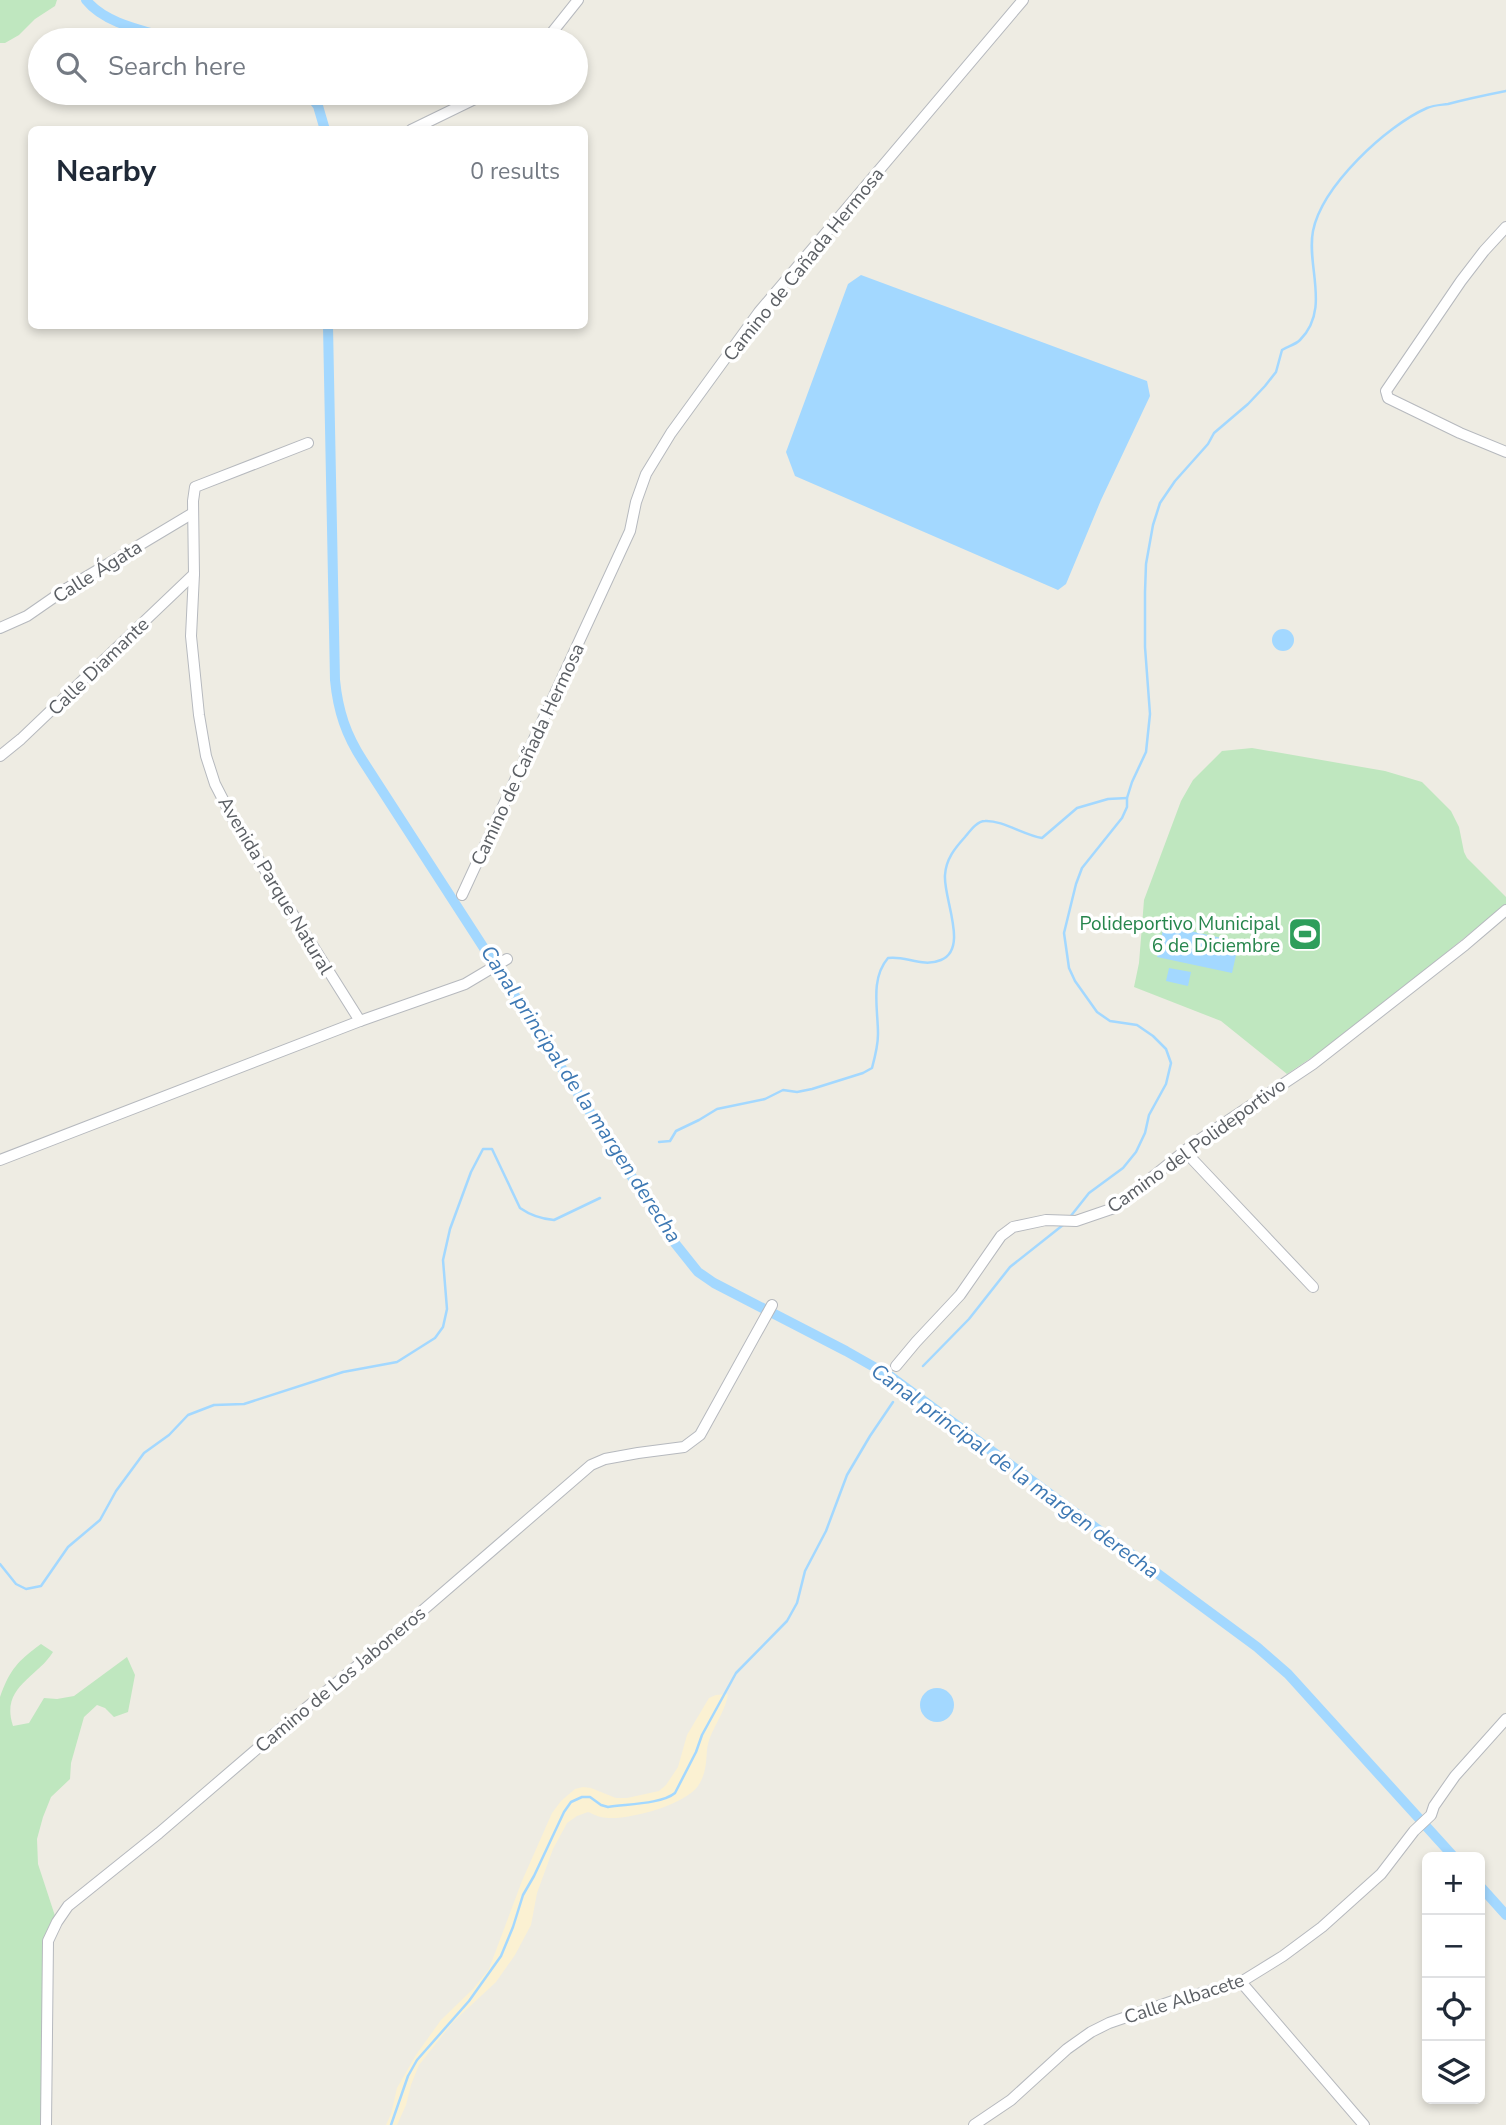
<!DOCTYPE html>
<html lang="en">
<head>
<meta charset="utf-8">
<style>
	body { margin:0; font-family:"Nunito Sans",sans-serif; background:#f6f6f7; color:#1f2937 }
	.controls { position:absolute; right:21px; bottom:21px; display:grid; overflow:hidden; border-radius:10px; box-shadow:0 4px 10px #0003 }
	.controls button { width:63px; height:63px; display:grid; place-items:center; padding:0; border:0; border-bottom:2px solid #e0e1e3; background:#fff; color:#1f2937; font:35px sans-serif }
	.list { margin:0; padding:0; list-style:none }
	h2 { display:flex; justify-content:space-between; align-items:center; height:91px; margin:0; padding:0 28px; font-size:30px }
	h2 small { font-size:23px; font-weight:400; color:#747a83 }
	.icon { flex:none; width:38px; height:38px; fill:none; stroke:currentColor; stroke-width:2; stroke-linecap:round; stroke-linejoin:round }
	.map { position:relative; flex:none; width:1506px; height:2125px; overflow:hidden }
	.search { position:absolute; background:#fff; box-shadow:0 4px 10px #0003; left:28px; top:28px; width:560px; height:77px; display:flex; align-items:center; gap:18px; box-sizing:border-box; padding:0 24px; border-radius:38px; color:#747a83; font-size:26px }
	.panel { position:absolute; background:#fff; box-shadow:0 4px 10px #0003; left:28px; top:126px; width:560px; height:203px; border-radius:10px }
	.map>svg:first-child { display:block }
</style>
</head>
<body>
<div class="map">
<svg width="1506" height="2125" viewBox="0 0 1506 2125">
	<rect width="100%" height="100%" fill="#eeece3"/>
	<g fill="#bfe7bf">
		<polygon points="0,0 57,0 55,6 35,19 19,35 5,43 0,43"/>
		<polygon points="1252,748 1385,771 1422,782 1451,811 1459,827 1464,852 1467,858 1506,897 1506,904 1341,1038 1287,1074 1221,1021 1134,987 1139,963 1144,900 1181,801 1193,780 1222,751"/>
		<path d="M41,1644l12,8c-16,26 -53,35 -40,74l16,-3 15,-25 13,1 17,-3 53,-39 8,18 -7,37 -14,5 -9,-9 -8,-3 -13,12 -13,46 -1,16 -19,18 -8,20 -6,22 1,25 19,58 -9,19 -2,184h-46v-428c10,-28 18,-36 41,-53z"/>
	</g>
	<path fill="#fbf1d2" d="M728,1694c-3,20 -19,37 -21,56 -1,13 -1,24 -9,36 -14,19 -66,33 -89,32 -8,0 -14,-3 -21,-6l-11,4 -10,7 -14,26 -16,44 -6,32 -16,30 -19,27 -43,40 -34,43 -8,20 -5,20 -9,20h-11l5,-11 6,-26 19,-33 25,-35 32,-31 16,-20 33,-88 30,-68 9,-12 14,-12 8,-2 8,1 25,10h11l32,-7 7,-6 12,-18 9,-32 22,-37 7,-3z"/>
	<g fill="#a3d8ff">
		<polygon points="861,275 1147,381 1150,396 1101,500 1066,584 1058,590 795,476 786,452 848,284"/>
		<circle cx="1283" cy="640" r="11"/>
		<polygon points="1164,925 1239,942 1232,973 1157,957"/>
		<polygon points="1169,968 1191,972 1188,986 1166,981"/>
		<circle cx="937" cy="1705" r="17"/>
	</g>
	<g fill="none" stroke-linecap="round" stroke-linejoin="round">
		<g stroke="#a3d8ff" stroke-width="2.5">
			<path d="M659,1142l11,-1 6,-10 23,-11 18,-11 48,-10 18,-9 14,2 15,-3 51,-16 9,-5c3,-11 6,-23 6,-34 0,-25 -8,-55 10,-76 17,-3 34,10 53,2 28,-11 2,-62 4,-85 1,-16 10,-27 20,-38 5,-6 12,-16 20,-16 17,-1 39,14 57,17l35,-30 31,-9 19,-1"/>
			<path d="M1070,1217l19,-24 34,-25 13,-16 9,-19 4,-18 17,-31 5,-21 -5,-14 -13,-13 -16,-11 -27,-4 -13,-9 -22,-31 -6,-13 -5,-35 12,-49 6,-16 40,-50 5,-11v-9l5,-16 14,-30 4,-38 -5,-67v-55l1,-28 7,-39 7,-22 15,-22 33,-37 6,-11 34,-29 17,-18 11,-14 6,-22c6,-4 13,-5 18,-10 31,-31 6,-74 13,-109 9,-45 73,-105 114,-123 7,-3 14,-3 21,-4 19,-5 38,-9 58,-13"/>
			<polyline points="923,1366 969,1319 1010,1267 1063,1225"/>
			<path d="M0,1564l16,20 10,5 15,-3 27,-39 32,-27 16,-29 28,-38 25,-18 19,-20 26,-10 30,-1 99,-32 54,-10 38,-24 8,-11 4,-18 -4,-49 7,-31 21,-57 12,-23h9l28,59c10,7 22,11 34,12l46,-22"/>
			<path d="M391,2125l17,-49 9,-16 52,-59 32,-45 12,-29 10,-32 11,-19 30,-64 7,-10 11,-5h8l11,8 7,2c18,-3 54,-3 67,-14l21,-41 6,-17 34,-62 51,-52 10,-18 8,-32 21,-40 21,-56 23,-39 23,-34"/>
		</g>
		<g stroke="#a3d8ff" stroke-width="10">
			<path d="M86,0c20,25 61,31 90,40"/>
			<polyline points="308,93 318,106 325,130"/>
			<path d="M328,326l7,354c3,31 11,55 28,81l311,481 24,30 16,11 132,68 44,25 367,271 31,27 166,183"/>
			<polyline points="1480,1886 1506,1915"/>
		</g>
		<g stroke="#b6b9be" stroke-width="12">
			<g id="minor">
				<polyline points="546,40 578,0"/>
				<polyline points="411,130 487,93"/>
				<polyline points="1506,227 1484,251 1461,281 1386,391 1388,398 1460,433 1506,452"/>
				<polyline points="308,443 195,487 193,501 194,574 191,636 199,715 206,756 215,784 233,819 360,1021"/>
				<polyline points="0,628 27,616 66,589 193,513"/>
				<polyline points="0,756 21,739 194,574"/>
				<polyline points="462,895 630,531 636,502 646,474 671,433 759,312 1023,0"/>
				<polyline points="1186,1150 1193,1160 1313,1287"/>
				<polyline points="0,1160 360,1021 465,984 507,959"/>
				<polyline points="896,1366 916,1342 960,1295 1001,1236 1013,1227 1046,1220 1076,1221 1114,1208 1196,1142 1313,1064 1465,945 1506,910"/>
				<polyline points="1241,1982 1364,2125"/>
				<polyline points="46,2125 48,1941 57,1922 68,1906 159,1833 272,1736 385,1643 591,1465 605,1459 638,1453 684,1447 700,1435 772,1305"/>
				<polyline points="974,2125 1011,2100 1067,2049 1091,2032 1109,2023 1173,2001 1241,1982 1283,1956 1322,1927 1381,1874 1414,1831 1431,1815 1434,1806 1455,1776 1506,1719"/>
			</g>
		</g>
		<use href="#minor" stroke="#fff" stroke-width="10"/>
	</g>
	<defs>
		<g id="stadium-square" transform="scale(1.75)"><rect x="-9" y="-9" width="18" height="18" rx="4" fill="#2e9e5b" stroke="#fff"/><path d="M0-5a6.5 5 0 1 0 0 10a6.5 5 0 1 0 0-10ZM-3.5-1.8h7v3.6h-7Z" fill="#fff"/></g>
	</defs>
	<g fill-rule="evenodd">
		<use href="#stadium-square" x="1305" y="934"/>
	</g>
	<g text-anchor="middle" stroke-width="7" stroke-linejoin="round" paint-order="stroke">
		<g font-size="19" fill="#5b5f64" stroke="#fff">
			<text transform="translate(803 264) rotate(-51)" y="7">Camino de Cañada Hermosa</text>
			<text transform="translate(97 571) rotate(-32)" y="7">Calle Ágata</text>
			<text transform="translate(98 666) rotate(-44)" y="7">Calle Diamante</text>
			<text transform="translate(527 754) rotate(-65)" y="7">Camino de Cañada Hermosa</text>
			<text transform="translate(276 885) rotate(59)" y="7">Avenida Parque Natural</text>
			<text transform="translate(1196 1145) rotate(-36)" y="7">Camino del Polideportivo</text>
			<text transform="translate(340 1679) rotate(-40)" y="7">Camino de Los Jaboneros</text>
			<text transform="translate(1184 1998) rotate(-18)" y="7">Calle Albacete</text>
		</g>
		<g font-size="19" fill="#27864d" stroke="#fff" text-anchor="end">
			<text x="1280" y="930">Polideportivo Municipal<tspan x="1280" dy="22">6 de Diciembre</tspan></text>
		</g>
		<g font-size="21" font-style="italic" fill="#3d78b3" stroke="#fff">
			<text transform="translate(581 1094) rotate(57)" y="7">Canal principal de la margen derecha</text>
			<text transform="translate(1015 1471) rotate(36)" y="7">Canal principal de la margen derecha</text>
		</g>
	</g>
</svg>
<div class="controls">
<button>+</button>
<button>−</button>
<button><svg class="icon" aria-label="locate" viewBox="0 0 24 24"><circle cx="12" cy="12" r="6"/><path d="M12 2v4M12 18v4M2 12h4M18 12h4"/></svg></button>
<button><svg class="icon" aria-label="layers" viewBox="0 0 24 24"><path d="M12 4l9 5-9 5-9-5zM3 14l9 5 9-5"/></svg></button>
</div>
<div class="search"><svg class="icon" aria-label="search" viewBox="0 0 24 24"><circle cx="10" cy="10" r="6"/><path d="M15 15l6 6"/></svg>Search here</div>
<section class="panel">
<h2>Nearby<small>0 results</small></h2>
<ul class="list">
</ul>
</section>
</div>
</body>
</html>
